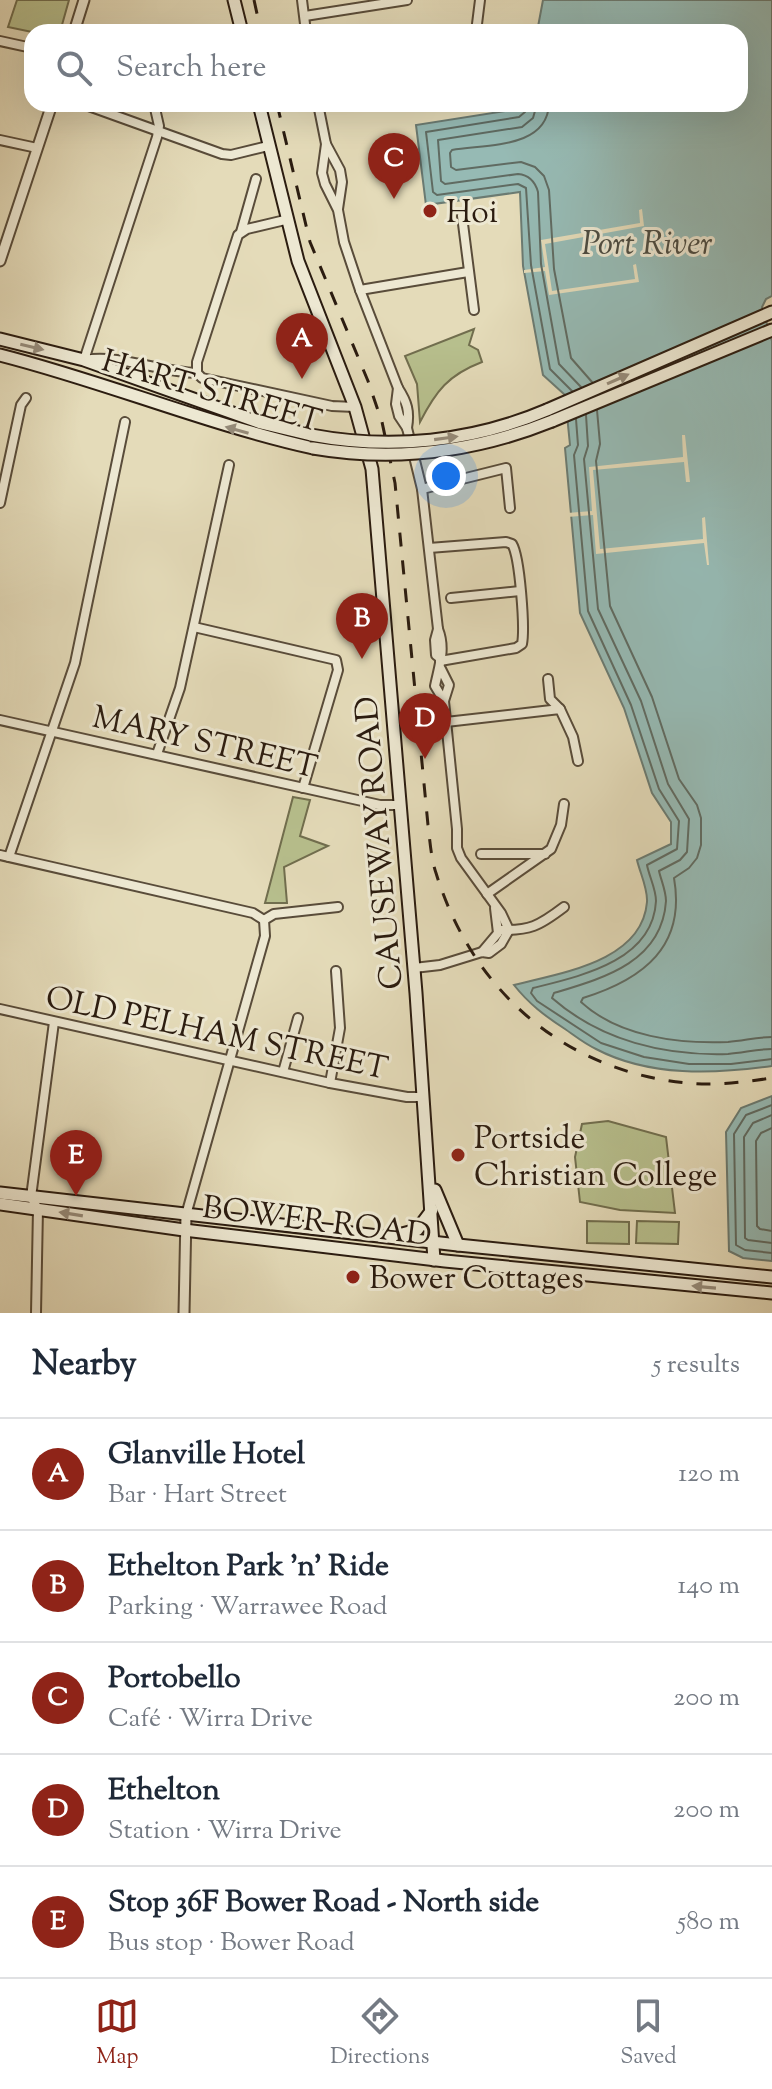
<!DOCTYPE html>
<html lang="en">
<head>
<meta charset="utf-8">
<style>
	body { margin:0; font-family:"Sorts Mill Goudy",serif; background:#f6f6f7; color:#1f2937 }
	.you { position:absolute; left:446px; top:476px; width:28px; height:28px; margin:-20px; border:6px solid #fff; border-radius:50%; background:#1a73e8; box-shadow:0 0 0 12px #1a73e833 }
	.badge { display:grid; place-items:center; width:52px; height:52px; border-radius:50%; background:#8f2418; color:#fff; font-size:26px; font-weight:700 }
	.pin { position:absolute; translate:-50% -66px; filter:drop-shadow(0 2px 4px #0008) }
	.pin::after { content:''; position:absolute; top:42px; width:28px; height:24px; background:inherit; clip-path:polygon(0 0,100% 0,50% 100%) }
	.list { margin:0; padding:0; list-style:none }
	h2 { display:flex; justify-content:space-between; align-items:center; height:104px; margin:0; padding:0 32px; font-size:34px }
	h2 small { font-size:26px; font-weight:400; color:#747a83 }
	.list li { display:grid; grid-template-columns:52px 1fr auto; gap:24px; align-items:center; box-sizing:border-box; height:112px; padding:0 32px; border-top:2px solid #e0e1e3 }
	.list b { display:block; font-size:30px; white-space:nowrap }
	.list p { margin:0; font-size:26px; white-space:nowrap; color:#747a83 }
	.list em { font-size:26px; font-style:normal; color:#747a83 }
	.icon { flex:none; width:44px; height:44px; fill:none; stroke:currentColor; stroke-width:2; stroke-linecap:round; stroke-linejoin:round }
	.map { position:relative; flex:none; width:772px; height:1313px; overflow:hidden }
	.search { position:absolute; background:#fff; box-shadow:0 8px 32px #0002; left:24px; right:24px; top:24px; height:88px; display:flex; align-items:center; gap:20px; box-sizing:border-box; padding:0 28px; border-radius:24px; color:#747a83; font-size:30px }
	.sheet { height:664px; background:#fff }
	nav { display:flex; justify-content:space-around; align-items:center; box-sizing:border-box; height:112px; border-top:2px solid #e0e1e3; background:#fff; font-size:22px; color:#747a83 }
	nav a { display:grid; justify-items:center; gap:4px }
	nav .on { color:#8f2418 }
	.map>svg:first-child { display:block }
</style>
</head>
<body>
<div class="map">
<svg width="772" height="1313" viewBox="0 0 772 1313">
	<rect width="100%" height="100%" fill="#e4dbb9"/>
	<filter id="stains"><feTurbulence type="fractalNoise" baseFrequency=".0025" numOctaves="4"/><feColorMatrix values="0 0 0 0 .2 0 0 0 0 .09 0 0 0 0 .02 0 0 0 .5 -.17"/></filter>
	<radialGradient id="worn" r=".72"><stop offset=".6" stop-color="#630" stop-opacity="0"/><stop offset="1" stop-color="#630" stop-opacity=".3"/></radialGradient>
	<g fill="#b7bf8d" stroke="#716e4e" stroke-width="2">
		<polygon points="17,0 69,0 60,32 32,32 8,27"/>
		<path d="M474,329l-5,16 9,5 4,12c-34,13 -46,29 -62,60l-3,-38 -12,-28z"/>
		<polygon points="293,797 310,800 300,836 328,846 284,867 287,903 265,903"/>
		<polygon points="608,1121 666,1137 675,1213 620,1210 580,1202 575,1157 582,1124"/>
		<polygon points="587,1221 629,1222 629,1244 587,1243"/>
		<polygon points="637,1221 679,1222 678,1244 636,1243"/>
	</g>
	<g fill="#96bab4" stroke="#6b7b72" stroke-width="2">
		<path d="M543,0h229v296l-6,3 -4,8 10,34v725c-57,8 -123,11 -176,-17 -11,-5 -21,-13 -31,-20 -20,-13 -36,-25 -51,-44 46,-12 128,-23 133,-83 1,-13 -7,-29 -10,-42l34,-16v-22l-19,-29 -28,-85 -44,-95 -15,-165 5,-3 -5,-50 -22,-20 -20,-109 -3,-74 -94,13 -10,-80 102,-16 1,-5h221v-72h-203z"/>
		<polygon points="772,1096 772,1261 743,1258 729,1251 726,1132 741,1108"/>
	</g>
	<g fill="#e4dbb9">
		<polygon points="642,209 644,226 545,244 552,291 635,279 633,265 636,264 639,282 549,295 545,271 524,273 524,270 545,267 541,240 640,223 639,210"/>
		<polygon points="682,435 685,435 690,482 686,482 684,462 593,470 600,549 703,539 702,518 705,517 709,565 707,565 704,543 596,554 593,515 567,517 567,513 592,511 589,467 683,457"/>
	</g>
	<g fill="none" stroke-linecap="round" stroke-linejoin="round">
		<g stroke="#606b62" stroke-width="2">
			<polyline points="527,104 525,112 519,117 426,132 433,192 437,195 518,184 526,188 531,265 550,369 572,391"/>
			<path d="M537,104l-4,14 -11,9 -84,13 3,41 4,3 73,-10c11,1 17,7 20,18l3,72 18,100 22,23"/>
			<path d="M549,104c-2,45 -63,40 -97,46l-2,3 1,14 5,3 65,-8 14,5 9,9 5,14 5,79 17,89 21,24"/>
			<path d="M597,410l3,34 -4,17 14,145 42,91 27,82 18,26 4,13v27l-4,13 -8,10 -15,10c12,68 -30,101 -91,120l-2,4c38,35 98,42 147,40 15,-1 29,-5 44,-5"/>
			<path d="M586,415l2,31 -4,13 14,150 43,92 27,83 21,35 -2,33 -7,8 -21,11c2,9 7,20 7,30 -4,61 -62,77 -112,92l-2,5c49,43 113,58 176,56 15,-1 29,-5 44,-5"/>
			<path d="M576,419l2,26 -4,10 14,156 43,94 28,84 20,32 -2,28 -30,16c2,11 9,24 9,36 -3,60 -75,75 -123,87l-2,5 6,8 64,42 43,14 45,7h42l41,-5"/>
			<polyline points="772,1105 746,1115 734,1134 736,1245 745,1250 772,1253"/>
			<polyline points="772,1115 753,1123 744,1137 745,1238 748,1240 772,1243"/>
			<polyline points="772,1128 761,1133 756,1141 757,1226 760,1229 772,1231"/>
		</g>
		<g stroke="#594c3a" stroke-width="12">
			<g id="minor">
				<polyline points="302,0 306,32"/>
				<polyline points="305,16 407,0"/>
				<polyline points="476,32 480,0"/>
				<polyline points="0,41 32,48"/>
				<polyline points="83,104 222,154 231,155 268,146"/>
				<path d="M154,104l5,22 -2,11 -73,223c37,-6 75,12 113,13l5,5 130,28 23,1"/>
				<polyline points="318,104 326,144 340,170 342,182 338,209"/>
				<polyline points="0,140 37,148"/>
				<path d="M326,144l-4,29 3,11 13,26 6,32 16,48 38,98c9,14 12,23 9,40"/>
				<polyline points="462,216 474,310"/>
				<polyline points="241,232 256,179"/>
				<polyline points="360,290 468,272"/>
				<polyline points="197,373 197,362 238,235 247,229 285,220"/>
				<path d="M398,388l-2,16 3,12 8,12 15,61 16,140c8,20 1,37 -3,57l9,15 13,128v19l4,10 40,55 8,17 -8,14 -12,9 -7,-1 -42,13 -26,3"/>
				<polyline points="422,489 506,468 510,508"/>
				<polyline points="0,503 21,405 26,398"/>
				<path d="M429,548l77,-6 6,2c8,13 13,84 10,100l-6,4 -76,13"/>
				<polyline points="451,598 520,591"/>
				<polyline points="194,627 336,660 338,670 303,788"/>
				<polyline points="438,629 435,640 436,655 440,658"/>
				<polyline points="441,669 449,685 444,701"/>
				<polyline points="548,679 550,699 560,709"/>
				<polyline points="0,720 380,805 399,805"/>
				<polyline points="446,722 560,709 573,737 578,761"/>
				<polyline points="157,754 180,688 229,465"/>
				<polyline points="481,854 545,854"/>
				<polyline points="0,855 253,913 264,920"/>
				<polyline points="9,857 75,663 125,422"/>
				<polyline points="487,894 551,849 561,825 564,804"/>
				<polyline points="264,920 274,914 338,907"/>
				<path d="M498,930c32,1 41,-4 66,-23"/>
				<polyline points="482,952 498,933 495,908"/>
				<polyline points="0,1009 330,1083 407,1097 423,1097"/>
				<polyline points="283,1072 298,1018"/>
				<polyline points="330,1083 340,1028 336,971"/>
				<polyline points="186,1215 265,936 264,920"/>
				<polyline points="36,1313 38,1209 31,1197 54,1022"/>
			</g>
		</g>
		<g stroke="#594c3a" stroke-width="13">
			<g id="tertiary">
				<polyline points="74,32 84,0"/>
				<polyline points="0,261 52,104"/>
				<polyline points="184,1313 186,1215"/>
			</g>
		</g>
		<g stroke="#2b1c10" stroke-width="15">
			<g id="secondary">
				<polyline points="234,0 242,32"/>
				<polyline points="259,104 298,261 355,407 372,469 416,993 434,1260"/>
				<polyline points="0,339 84,360 261,423 311,435"/>
				<path d="M0,355c106,27 206,69 313,93"/>
				<polyline points="547,410 772,312"/>
				<polyline points="552,421 772,330"/>
				<polyline points="435,1190 458,1245"/>
				<polyline points="0,1193 458,1245 772,1277"/>
				<polyline points="0,1204 184,1230 445,1261 772,1293"/>
				<polyline points="402,1234 417,1230 432,1210"/>
			</g>
		</g>
		<use href="#minor" stroke="#ede8d2" stroke-width="8"/>
		<use href="#tertiary" stroke="#ede8d2" stroke-width="9"/>
		<use href="#secondary" stroke="#ede8d2" stroke-width="11"/>
		<g stroke="#2b1c10" stroke-width="3" stroke-dasharray="14 14" stroke-linecap="butt">
			<polyline points="254,0 261,32"/>
			<path d="M277,104l33,138 58,139 14,41 13,61 33,342c2,16 3,33 8,48 36,117 127,198 251,210 28,3 57,-1 85,-5"/>
		</g>
		<g stroke="#2b1c10" stroke-width="15" stroke-linecap="butt">
			<g id="secondary-bridge">
				<path d="M311,435c80,15 161,7 236,-25"/>
				<path d="M313,448c82,14 162,4 239,-27"/>
			</g>
		</g>
		<use href="#secondary-bridge" stroke="#ede8d2" stroke-width="11"/>
	</g>
	<defs><path id="oneway-solid" d="M-6-.8H1V-3.2L6.5 0L1 3.2V.8H-6Z" transform="scale(2)"/></defs>
	<g fill="#968c7b">
		<use href="#oneway-solid" transform="translate(32 347) rotate(13)"/>
		<use href="#oneway-solid" transform="translate(618 379) rotate(-24)"/>
		<use href="#oneway-solid" transform="translate(237 430) rotate(-164)"/>
		<use href="#oneway-solid" transform="translate(446 438) rotate(-8)"/>
		<use href="#oneway-solid" transform="translate(71 1214) rotate(-171)"/>
		<use href="#oneway-solid" transform="translate(704 1287) rotate(-175)"/>
	</g>
	<g fill="#8f2418" stroke="#ede8d2" stroke-width="3">
		<circle cx="430" cy="211" r="8"/>
		<circle cx="458" cy="1155" r="8"/>
		<circle cx="353" cy="1277" r="8"/>
	</g>
	<g text-anchor="middle" stroke-width="6" stroke-linejoin="round" paint-order="stroke">
		<g font-size="32" fill="#2b1c10" stroke="#ede8d2" text-anchor="start">
			<text x="446" y="222">Hoi</text>
			<text x="474" y="1148">Portside<tspan x="474" dy="37">Christian College</tspan></text>
			<text x="369" y="1288">Bower Cottages</text>
		</g>
		<g font-size="32" fill="#2b1c10" stroke="#ede8d2">
			<text transform="translate(212 390) rotate(16)" y="11">HART STREET</text>
			<text transform="translate(205 741) rotate(13)" y="11">MARY STREET</text>
			<text transform="translate(378 843) rotate(-95)" y="11">CAUSEWAY ROAD</text>
			<text transform="translate(217 1032) rotate(12)" y="11">OLD PELHAM STREET</text>
			<text transform="translate(317 1220) rotate(7)" y="11">BOWER ROAD</text>
		</g>
		<g font-size="34" font-style="italic" fill="#4b4b41" stroke="#ede8d2">
			<text x="647" y="254">Port River</text>
		</g>
	</g>
	<rect width="100%" height="100%" filter="url(#stains)"/>
	<rect width="100%" height="100%" fill="url(#worn)"/>
</svg>
<div class="you"></div>
<div class="pin badge" style="left:302px;top:379px">A</div>
<div class="pin badge" style="left:362px;top:659px">B</div>
<div class="pin badge" style="left:394px;top:199px">C</div>
<div class="pin badge" style="left:425px;top:759px">D</div>
<div class="pin badge" style="left:76px;top:1196px">E</div>
<div class="search"><svg class="icon" aria-label="search" viewBox="0 0 24 24"><circle cx="10" cy="10" r="6"/><path d="M15 15l6 6"/></svg>Search here</div>
</div>
<section class="sheet">
<h2>Nearby<small>5 results</small></h2>
<ul class="list">
<li><span class="badge">A</span><div><b>Glanville Hotel</b><p>Bar · Hart Street</p></div><em>120 m</em></li>
<li><span class="badge">B</span><div><b>Ethelton Park 'n' Ride</b><p>Parking · Warrawee Road</p></div><em>140 m</em></li>
<li><span class="badge">C</span><div><b>Portobello</b><p>Café · Wirra Drive</p></div><em>200 m</em></li>
<li><span class="badge">D</span><div><b>Ethelton</b><p>Station · Wirra Drive</p></div><em>200 m</em></li>
<li><span class="badge">E</span><div><b>Stop 36F Bower Road - North side</b><p>Bus stop · Bower Road</p></div><em>580 m</em></li>
</ul>
</section>
<nav>
<a class="on"><svg class="icon" aria-label="map" viewBox="0 0 24 24"><path d="M3 6l6-2 6 2 6-2v14l-6 2-6-2-6 2zM9 4v14M15 6v14"/></svg>Map</a>
<a><svg class="icon" aria-label="directions" viewBox="0 0 24 24"><path d="M12 3l9 9-9 9-9-9zM9 14v-3h6M13 9l2 2-2 2"/></svg>Directions</a>
<a><svg class="icon" aria-label="saved" viewBox="0 0 24 24"><path d="M7 4h10v16l-5-4-5 4z"/></svg>Saved</a>
</nav>
</body>
</html>
